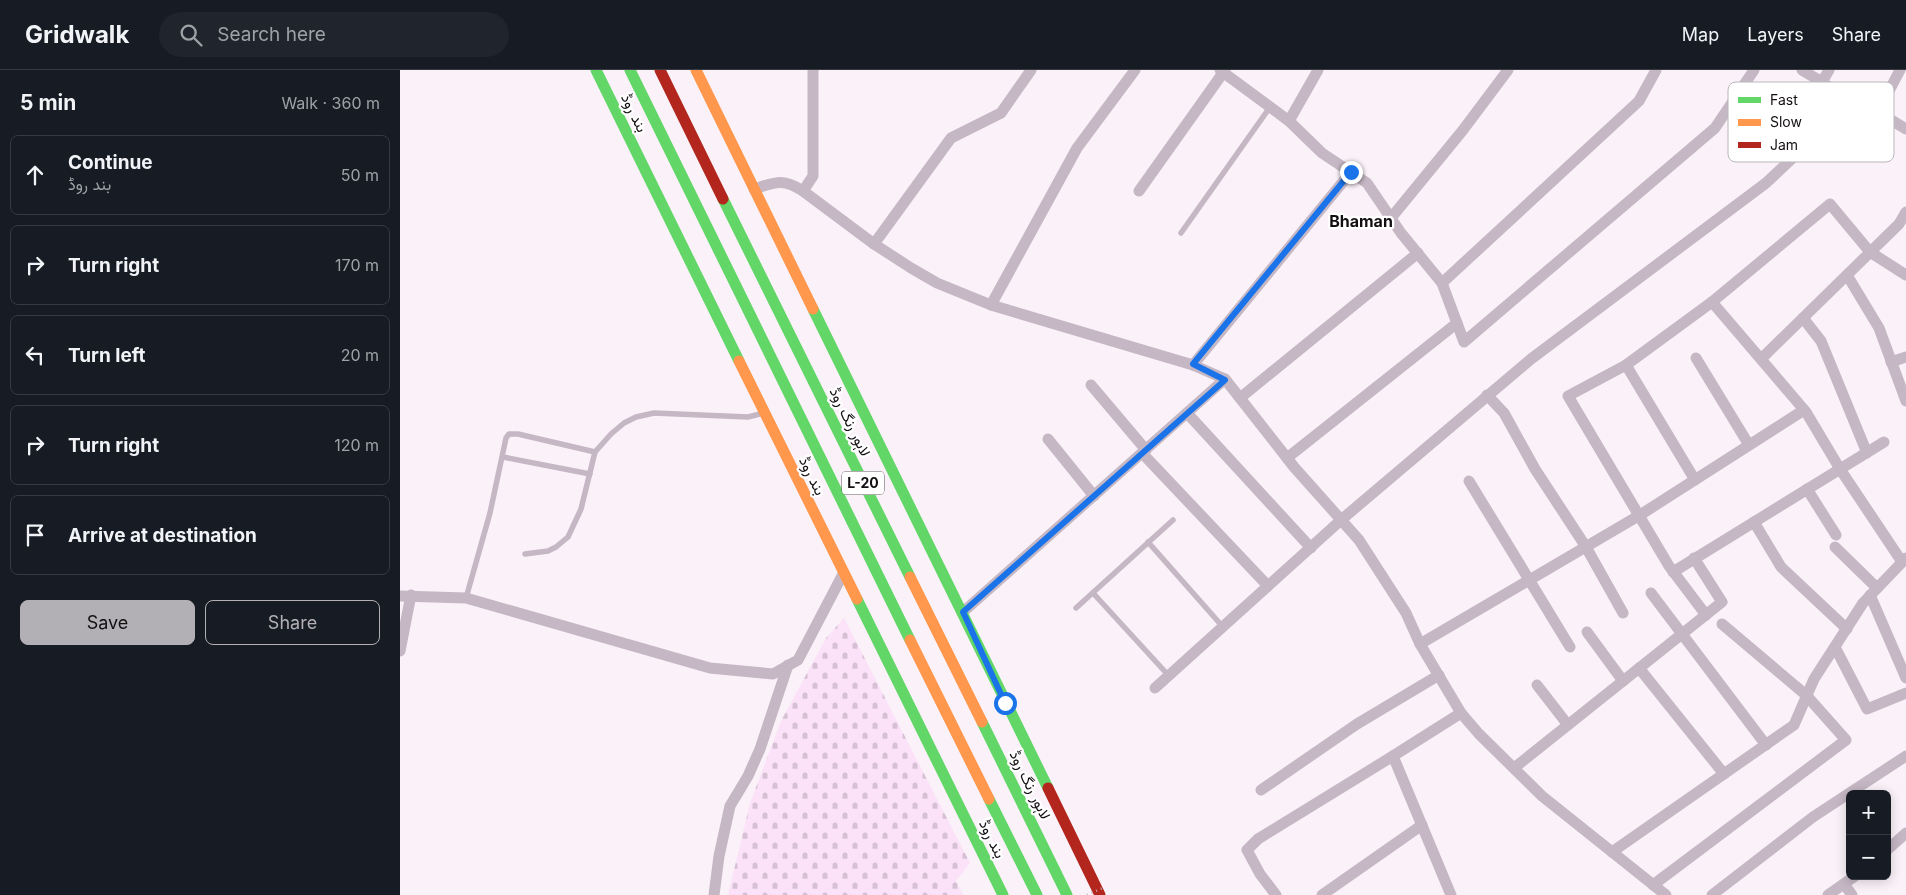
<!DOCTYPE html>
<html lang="en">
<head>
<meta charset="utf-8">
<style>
	body { margin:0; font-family:Inter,Vazirmatn,sans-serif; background:#20242c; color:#f1f3f6 }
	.controls { position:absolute; right:15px; bottom:15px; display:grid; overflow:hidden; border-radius:8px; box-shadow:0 2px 12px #0003 }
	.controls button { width:45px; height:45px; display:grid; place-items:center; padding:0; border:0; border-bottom:1px solid #363941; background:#171b24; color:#f1f3f6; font:25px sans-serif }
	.stop { position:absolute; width:15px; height:15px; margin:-11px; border:4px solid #1a73e8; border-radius:50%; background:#fff }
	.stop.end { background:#1a73e8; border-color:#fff; box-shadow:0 1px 5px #0008 }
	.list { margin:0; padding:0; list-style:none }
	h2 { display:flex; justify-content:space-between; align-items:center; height:65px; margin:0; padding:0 20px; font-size:21px }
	h2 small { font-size:16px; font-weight:400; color:#9ea1a6 }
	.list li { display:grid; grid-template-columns:32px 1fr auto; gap:15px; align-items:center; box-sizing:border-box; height:80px; margin:0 10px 10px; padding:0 10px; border:1px solid #363941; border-radius:8px }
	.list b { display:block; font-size:19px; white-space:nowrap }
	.list p { margin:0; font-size:16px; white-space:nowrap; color:#9ea1a6 }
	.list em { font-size:16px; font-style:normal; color:#9ea1a6 }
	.actions { display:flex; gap:10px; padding:15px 20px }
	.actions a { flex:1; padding:11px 0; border:1px solid #b2b0b4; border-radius:8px; text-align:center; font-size:18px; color:#b2b0b4 }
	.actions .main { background:#b2b0b4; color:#111 }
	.icon { flex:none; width:28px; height:28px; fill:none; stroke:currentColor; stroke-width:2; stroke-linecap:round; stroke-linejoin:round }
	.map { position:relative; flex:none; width:1506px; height:825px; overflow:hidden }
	header { display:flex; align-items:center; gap:30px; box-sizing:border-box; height:70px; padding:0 25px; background:#171b24; border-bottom:1px solid #363941 }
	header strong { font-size:24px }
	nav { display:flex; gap:28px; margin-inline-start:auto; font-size:18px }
	.search { width:350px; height:45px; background:#20242c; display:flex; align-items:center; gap:12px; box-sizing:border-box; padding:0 18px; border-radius:28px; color:#9ea1a6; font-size:19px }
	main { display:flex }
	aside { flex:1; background:#171b24 }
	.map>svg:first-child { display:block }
</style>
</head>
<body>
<header>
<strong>Gridwalk</strong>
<div class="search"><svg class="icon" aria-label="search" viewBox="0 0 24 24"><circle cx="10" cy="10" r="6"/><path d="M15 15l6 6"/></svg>Search here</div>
<nav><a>Map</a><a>Layers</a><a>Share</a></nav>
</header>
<main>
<aside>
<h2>5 min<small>Walk · 360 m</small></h2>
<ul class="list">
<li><svg class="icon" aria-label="ahead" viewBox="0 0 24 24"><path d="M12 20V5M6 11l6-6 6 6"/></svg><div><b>Continue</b><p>بند روڈ</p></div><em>50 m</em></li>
<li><svg class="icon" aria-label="right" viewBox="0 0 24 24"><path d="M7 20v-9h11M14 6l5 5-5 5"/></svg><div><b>Turn right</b></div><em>170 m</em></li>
<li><svg class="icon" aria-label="left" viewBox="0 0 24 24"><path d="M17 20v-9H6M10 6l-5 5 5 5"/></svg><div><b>Turn left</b></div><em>20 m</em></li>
<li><svg class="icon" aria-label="right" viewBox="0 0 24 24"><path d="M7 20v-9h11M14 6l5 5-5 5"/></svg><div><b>Turn right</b></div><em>120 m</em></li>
<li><svg class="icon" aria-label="arrive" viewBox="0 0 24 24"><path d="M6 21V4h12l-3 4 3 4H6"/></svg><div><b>Arrive at destination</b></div></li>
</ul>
<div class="actions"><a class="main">Save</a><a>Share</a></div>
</aside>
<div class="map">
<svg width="1506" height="825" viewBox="0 0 1506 825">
	<defs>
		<pattern id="cemetery-stones" width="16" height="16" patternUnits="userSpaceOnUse" patternTransform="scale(1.25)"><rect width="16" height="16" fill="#fbe2f8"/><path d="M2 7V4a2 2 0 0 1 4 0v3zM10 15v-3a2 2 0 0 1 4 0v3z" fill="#d6c1d4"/></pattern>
	</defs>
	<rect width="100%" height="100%" fill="#faf2f8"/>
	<polygon fill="url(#cemetery-stones)" points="444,548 570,793 556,811 563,825 328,825 350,733 381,651 426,568"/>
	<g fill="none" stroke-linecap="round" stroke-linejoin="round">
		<g stroke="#c5b7c4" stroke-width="5.5">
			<polyline points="781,163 870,37"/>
			<polyline points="103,387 190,404"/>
			<polyline points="748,472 823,557"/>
			<polyline points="125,484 148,481 156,477 168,467 181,439 195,382 211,364 224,353 236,347 254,343 348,347 364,343"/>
			<polyline points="693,523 769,606"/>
			<polyline points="66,528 90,443 106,368 109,364 118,364 195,382"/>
			<polyline points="676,538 773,450"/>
		</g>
		<g stroke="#c5b7c4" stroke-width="11">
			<polyline points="413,0 413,106 403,121 474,174 511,198 537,213 591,235 793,295 825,309 894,397 959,470 1006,543 1020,574 1061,643 1079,664 1142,726 1266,825"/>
			<polyline points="820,0 889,51"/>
			<polyline points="918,0 889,51 922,83 967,113 1001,163 1042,213 1064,272 1315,58 1354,0"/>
			<polyline points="1402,0 1422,12"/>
			<polyline points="1440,24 1478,42 1506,59"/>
			<polyline points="1478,42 1500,0"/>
			<path d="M354,119c22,-7 29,-11 49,2"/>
			<polyline points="739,121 825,0"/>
			<polyline points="991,148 1063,60 1108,0"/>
			<polyline points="474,174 551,68 601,43 631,0"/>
			<polyline points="1447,205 1479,258 1506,331"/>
			<polyline points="1042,213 1239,31 1256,0"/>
			<polyline points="1312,232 1406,342 1440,399 1502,492"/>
			<polyline points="591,235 677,78 735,0"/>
			<polyline points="1403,248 1421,271 1467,383"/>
			<polyline points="1296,288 1349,375"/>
			<polyline points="1361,289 1499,154 1506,142"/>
			<polyline points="1491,292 1506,287"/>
			<polyline points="793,295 951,102"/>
			<polyline points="1226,295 1295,410"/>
			<polyline points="691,315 746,380"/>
			<polyline points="1087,325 1104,343 1135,399 1186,477 1223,543"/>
			<polyline points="840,328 1018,183"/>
			<polyline points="787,343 911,478"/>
			<polyline points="648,369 694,426"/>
			<polyline points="742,383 868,516"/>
			<polyline points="887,388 1057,253"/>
			<polyline points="1069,411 1170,577"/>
			<polyline points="1407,419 1436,465"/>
			<polyline points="1354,452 1381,497 1447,559"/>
			<polyline points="1435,477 1477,518"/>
			<polyline points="1273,502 1484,372"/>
			<polyline points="1251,523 1366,675"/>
			<polyline points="1470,525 1506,608"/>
			<polyline points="0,526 66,528 310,598 373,604 398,590 443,504"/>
			<polyline points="563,542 825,309"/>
			<polyline points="1306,545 1269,496 1168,326 1226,295 1312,232 1430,134 1470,182 1506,205"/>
			<polyline points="1187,562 1223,611"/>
			<polyline points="1020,574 1240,445 1404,340"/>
			<polyline points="1435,577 1467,639 1506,623"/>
			<polyline points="0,581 11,525"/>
			<polyline points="1239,598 1324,704"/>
			<polyline points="1137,615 1168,655"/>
			<polyline points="755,618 941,450 1131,289 1366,113 1399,82 1440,24 1422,12 1429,0"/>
			<polyline points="1114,698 1322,532 1294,488"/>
			<polyline points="861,720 957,654 1039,605"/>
			<polyline points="1487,780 1506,763"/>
			<polyline points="1212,782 1394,655 1414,609 1463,533 1506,488"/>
			<polyline points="1444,814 1452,825"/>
			<polyline points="1253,815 1446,670 1406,625 1322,554"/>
			<polyline points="314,825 319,786 330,736 348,706 360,679 388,595"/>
			<polyline points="876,825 860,804 847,780 858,769 993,686"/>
			<polyline points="922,825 1022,755"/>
			<polyline points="1051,825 993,686 1061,643"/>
			<polyline points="1312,825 1413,747 1506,686"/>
			<polyline points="1428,825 1455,806"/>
		</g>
		<g stroke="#63d668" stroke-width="11">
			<polyline points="196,0 339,291"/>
			<polyline points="230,0 510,570"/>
			<polyline points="323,129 510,507"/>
			<polyline points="413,239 648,718"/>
			<polyline points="457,529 603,825"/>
			<polyline points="582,652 667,825"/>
			<polyline points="589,729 637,825"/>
		</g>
		<g stroke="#ff974d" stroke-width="11">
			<polyline points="296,0 413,239"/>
			<polyline points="339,291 457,529"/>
			<polyline points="510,507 582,652"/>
			<polyline points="510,570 589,729"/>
		</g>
		<g stroke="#b3261e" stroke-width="11">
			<polyline points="260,0 323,129"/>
			<polyline points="648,718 700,825"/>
		</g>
		<polyline stroke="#bfb4bd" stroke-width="2.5" stroke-dasharray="1 4" stroke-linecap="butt" points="687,825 705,817"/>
	</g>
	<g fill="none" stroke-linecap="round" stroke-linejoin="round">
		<polyline stroke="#1a73e8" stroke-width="6" points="605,633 563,542 825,310 793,294 951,102"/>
	</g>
	<g text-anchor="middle" stroke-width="4.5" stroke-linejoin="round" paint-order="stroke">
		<rect fill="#fff" stroke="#5a575a" stroke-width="1" x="442" y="401.5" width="42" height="23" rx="4"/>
		<g font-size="14" font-weight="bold" fill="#140f13">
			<text x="463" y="418">L-20</text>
		</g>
		<g font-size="15" fill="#140f13" stroke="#fff">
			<text transform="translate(234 43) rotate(64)" y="5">بند روڈ</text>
			<text transform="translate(450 352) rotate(64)" y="5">لاہور رنگ روڈ</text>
			<text transform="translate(412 406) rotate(64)" y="5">بند روڈ</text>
			<text transform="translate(630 715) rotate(64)" y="5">لاہور رنگ روڈ</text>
			<text transform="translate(592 769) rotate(64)" y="5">بند روڈ</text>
		</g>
		<g font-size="16" font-weight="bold" fill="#140f13" stroke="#fff">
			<text x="961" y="157">Bhaman</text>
		</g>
	</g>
	<rect x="1328" y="12" width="166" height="80" rx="8" fill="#fff" stroke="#b8b7b8" stroke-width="1"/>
	<rect x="1338" y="27" width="23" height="6" fill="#63d668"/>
	<rect x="1338" y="49" width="23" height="7" fill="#ff974d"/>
	<rect x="1338" y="72" width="23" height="6" fill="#b3261e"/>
	<g font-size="14" fill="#140f13">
		<text x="1370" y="35">Fast</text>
		<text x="1370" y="57">Slow</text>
		<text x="1370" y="80">Jam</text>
	</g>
</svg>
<div class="controls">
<button>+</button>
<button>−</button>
</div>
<div class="stop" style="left:605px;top:633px"></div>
<div class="stop end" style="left:951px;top:102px"></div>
</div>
</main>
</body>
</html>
